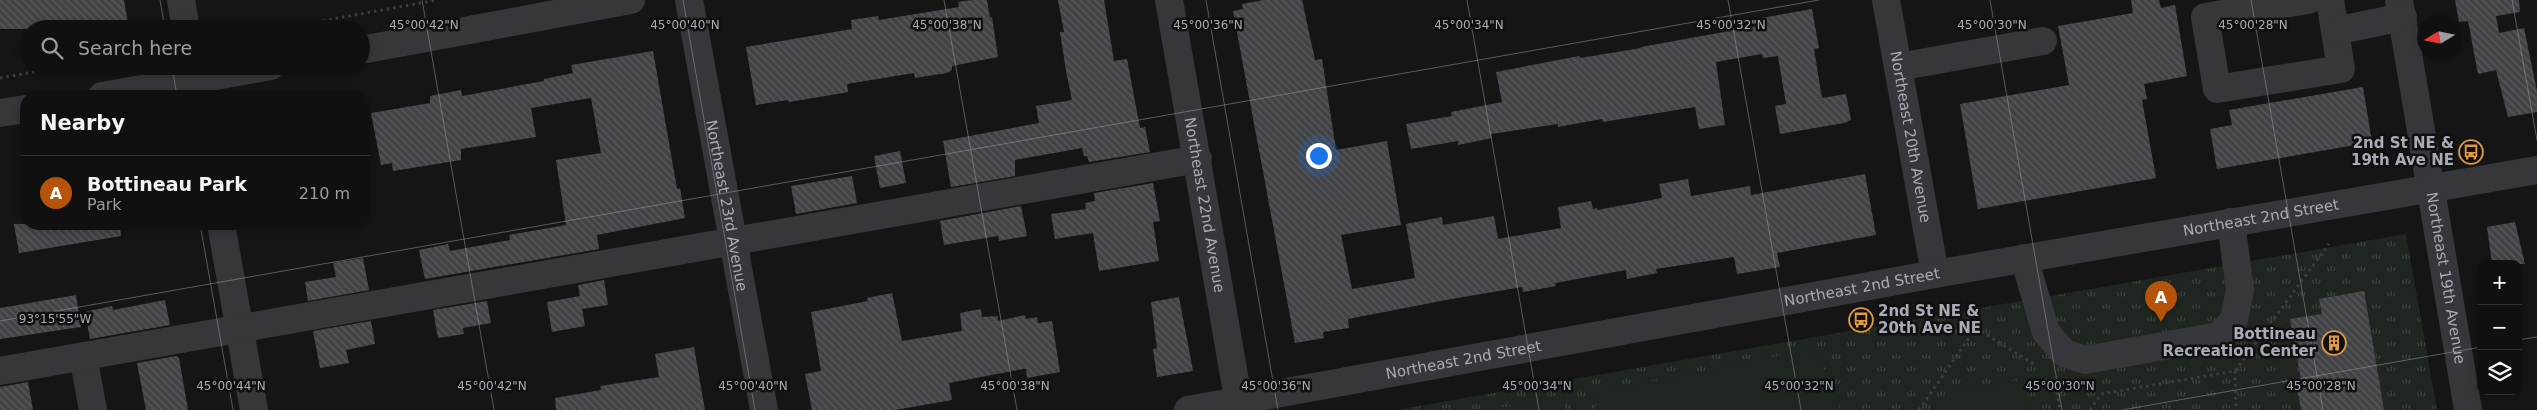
<!DOCTYPE html>
<html lang="en">
<head>
<meta charset="utf-8">
<style>
	body { margin:0; font-family:"DejaVu Sans",sans-serif; background:#191919; color:#f1f3f6 }
	.controls { position:absolute; right:15px; bottom:15px; display:grid; overflow:hidden; border-radius:10px; box-shadow:0 2px 8px #0003 }
	.controls button { width:45px; height:45px; display:grid; place-items:center; padding:0; border:0; border-bottom:1px solid #303030; background:#101010; color:#f1f3f6; font:25px sans-serif }
	.compass { position:absolute; left:2417px; top:15px; width:45px; height:45px; border-radius:50%; background:#101010; box-shadow:0 2px 8px #0003; rotate:260deg }
	.you { position:absolute; left:1318px; top:155px; width:18px; height:18px; margin:-12px; border:4px solid #fff; border-radius:50%; background:#1a73e8; box-shadow:0 0 0 8px #1a73e833 }
	.badge { display:grid; place-items:center; width:32px; height:32px; border-radius:50%; background:#b45309; color:#fff; font-size:16px; font-weight:700 }
	.pin { position:absolute; translate:-50% -41px; filter:drop-shadow(0 1px 2px #0008) }
	.pin::after { content:''; position:absolute; top:26px; width:18px; height:15px; background:inherit; clip-path:polygon(0 0,100% 0,50% 100%) }
	.list { margin:0; padding:0; list-style:none }
	h2 { display:flex; justify-content:space-between; align-items:center; height:65px; margin:0; padding:0 20px; font-size:21px }
	h2 small { font-size:16px; font-weight:400; color:#9c9d9f }
	.list li { display:grid; grid-template-columns:32px 1fr auto; gap:15px; align-items:center; box-sizing:border-box; height:75px; padding:0 20px; border-top:1px solid #303030 }
	.list b { display:block; font-size:19px; white-space:nowrap }
	.list p { margin:0; font-size:16px; white-space:nowrap; color:#9c9d9f }
	.list em { font-size:16px; font-style:normal; color:#9c9d9f }
	.icon { flex:none; width:28px; height:28px; fill:none; stroke:currentColor; stroke-width:2; stroke-linecap:round; stroke-linejoin:round }
	.map { position:relative; flex:none; width:2537px; height:410px; overflow:hidden }
	.search { position:absolute; background:#101010; box-shadow:0 2px 8px #0003; left:20px; top:20px; width:350px; height:55px; display:flex; align-items:center; gap:12px; box-sizing:border-box; padding:0 18px; border-radius:28px; color:#9c9d9f; font-size:19px }
	.panel { position:absolute; background:#101010; box-shadow:0 2px 8px #0003; left:20px; top:90px; width:350px; height:140px; border-radius:20px }
	.map>svg:first-child { display:block }
</style>
</head>
<body>
<div class="map">
<svg width="2537" height="410" viewBox="0 0 2537 410">
	<defs>
		<pattern id="grass-tufts" width="24" height="20" patternUnits="userSpaceOnUse" patternTransform="scale(1.25)"><rect width="24" height="20" fill="#1f261f"/><path d="M3 7l-1-3M5 7V3M7 7l1-3M15 17l-1-3M17 17v-4M19 17l1-3" fill="none" stroke="#3d433d"/></pattern>
		<pattern id="building-back-hatch" width="6" height="6" patternUnits="userSpaceOnUse" patternTransform="scale(1.25)"><rect width="6" height="6" fill="#424346"/><path d="M-1 5l2 2M0 0l6 6M5-1l2 2" fill="none" stroke="#5a5b5e"/></pattern>
	</defs>
	<rect width="100%" height="100%" fill="#151516"/>
	<polygon fill="url(#grass-tufts)" points="2406,234 2437,410 1396,410"/>
	<g fill="#1f261f">
		<polygon points="1812,349 1836,388 1840,410 1595,410 1600,392"/>
		<polygon points="2025,379 2031,410 1933,410 1946,393"/>
		<polygon points="1566,397 1564,410 1486,410"/>
	</g>
	<g fill="url(#building-back-hatch)">
		<polygon points="0,0 124,0 129,29 0,29"/>
		<polygon points="972,0 987,0 990,18 992,17 998,57 952,66 952,70 947,73 915,78 914,73 847,84 848,92 837,94 789,102 788,100 756,105 746,47 852,29 851,20 878,16 879,20 959,7 958,2"/>
		<polygon points="1058,0 1104,0 1114,61 1127,59 1140,128 1145,127 1150,152 1089,162 1087,156 1084,156 1082,148 1015,160 1015,176 951,187 943,141 1039,123 1036,106 1072,100 1066,71 1060,32 1064,32"/>
		<polygon points="1264,0 1302,0 1315,60 1322,59 1336,150 1387,141 1401,225 1341,235 1352,289 1415,278 1406,224 1442,217 1443,225 1494,216 1498,239 1561,228 1558,207 1591,201 1593,209 1597,208 1597,210 1662,198 1659,184 1688,179 1691,196 1750,186 1751,195 1865,174 1876,235 1777,253 1780,267 1737,274 1734,257 1656,269 1657,273 1627,279 1626,270 1555,283 1556,286 1523,292 1522,287 1446,300 1348,319 1349,328 1323,332 1324,338 1295,343 1233,11 1243,9 1242,4"/>
		<polygon points="2131,0 2159,0 2161,8 2175,5 2187,76 2144,84 2147,99 2142,100 2156,178 1978,209 1960,104 2069,85 2058,26 2133,13"/>
		<polygon points="2455,0 2519,0 2520,12 2496,16 2499,33 2524,28 2537,91 2537,112 2508,117 2496,70 2478,74 2468,21 2459,22"/>
		<polygon points="1812,9 1819,48 1814,49 1822,98 1846,94 1851,120 1844,123 1780,134 1775,106 1786,104 1778,56 1763,58 1762,54 1716,62 1725,125 1699,129 1695,107 1603,122 1602,119 1558,127 1558,124 1491,134 1492,138 1458,145 1458,141 1411,149 1406,124 1452,116 1451,112 1502,102 1496,72 1579,56 1580,58 1641,48 1641,47 1757,26 1756,19"/>
		<polygon points="653,51 677,189 680,188 685,218 597,235 599,249 425,279 419,250 448,244 450,251 510,240 509,235 566,225 556,160 601,153 591,98 531,108 536,137 461,149 461,160 393,171 392,163 381,165 371,113 430,103 430,96 461,90 462,96 544,81 544,79 573,73 571,65"/>
		<polygon points="2363,87 2372,142 2217,169 2210,129 2232,125 2229,110"/>
		<polygon points="900,151 906,183 880,188 874,156"/>
		<polygon points="852,176 857,203 796,214 791,186"/>
		<polygon points="1153,183 1160,221 1153,222 1159,261 1099,271 1093,233 1055,239 1051,214 1086,209 1085,203 1095,201 1094,193"/>
		<polygon points="1021,206 1027,236 999,241 998,236 944,245 940,221"/>
		<polygon points="2515,222 2525,264 2492,264 2487,227"/>
		<polygon points="14,224 120,224 121,236 19,253"/>
		<polygon points="363,258 369,290 308,301 305,282 336,277 333,263"/>
		<polygon points="604,280 608,305 582,309 578,285"/>
		<polygon points="2364,291 2384,410 2301,410 2298,391 2303,390 2290,319 2322,314 2319,299"/>
		<polygon points="892,293 902,341 962,331 960,313 981,309 982,317 998,316 998,321 1025,315 1026,319 1037,317 1038,323 1052,321 1060,372 1027,378 1026,369 1023,369 949,383 952,400 895,410 812,410 805,374 821,371 811,312 868,301 867,298"/>
		<polygon points="76,295 81,327 0,339 0,308"/>
		<polygon points="580,296 585,326 552,332 547,302"/>
		<polygon points="1179,297 1193,371 1157,377 1153,349 1157,348 1151,302"/>
		<polygon points="165,300 170,325 90,339 85,312 112,306 113,310"/>
		<polygon points="487,301 491,323 463,328 464,334 438,338 433,310"/>
		<polygon points="371,321 375,344 346,350 349,363 320,368 313,331"/>
		<polygon points="694,347 705,410 556,410 555,398 601,390 600,386 659,377 655,354"/>
		<polygon points="176,356 179,358 188,410 146,410 137,363"/>
		<polygon points="28,382 33,410 0,410 0,387"/>
	</g>
	<g fill="none" stroke-linecap="round" stroke-linejoin="round">
		<g stroke="#3c3e42" stroke-width="3" stroke-dasharray="2.5 4" stroke-linecap="butt">
			<polyline points="278,29 437,0"/>
			<polyline points="0,78 66,66"/>
			<polyline points="1976,328 2035,365"/>
			<polyline points="2235,371 2236,410"/>
			<polyline points="2055,379 2060,410"/>
			<polyline points="1919,410 1976,328 1971,308"/>
			<polyline points="2090,410 2101,394 2235,371 2329,244"/>
		</g>
		<g stroke="#36373b" stroke-width="28">
			<polyline points="181,0 186,29"/>
			<path id="s1" d="M689,0l75,410"/>
			<path id="s2" d="M1169,0l71,410"/>
			<path id="s3" d="M1886,0l49,274"/>
			<polyline points="2308,0 2205,17 2217,89 2341,69 2330,0"/>
			<path id="s4" d="M2399,0l69,410"/>
			<polyline points="2335,31 2403,17"/>
			<polyline points="361,50 631,0"/>
			<polyline points="1898,67 2043,41"/>
			<polyline points="102,96 271,66"/>
			<polyline points="0,113 26,109"/>
			<polyline points="221,224 254,410"/>
			<polyline points="2024,258 2046,332 2064,353 2085,360 2219,336 2234,320 2240,290 2231,222"/>
			<polyline points="83,356 93,410"/>
			<polyline points="0,371 1198,159"/>
			<path id="s5" d="M1188,410l747,-136 602,-104"/>
		</g>
	</g>
	<path fill="none" stroke="#a8adb5" stroke-width="1" stroke-opacity="0.45" d="M160,0l5,29M422,0l72,410M683,0l72,410M944,0l73,410M1206,0l72,410M1467,0l72,410M1728,0l73,410M1990,0l72,410M2251,0l72,410M2512,0l25,140M172,66l5,30M200,224l33,186M0,321l1819,-321M2518,340l19,-3M2122,410l359,-63"/>
	<defs>
		<g id="bus-ring" transform="scale(1.25)"><circle r="9.5" fill="#101011" stroke="#e09a42" stroke-width="1.5"/><path d="M-5-6H5V4H4V6H2V4H-2V6H-4V4H-5ZM-3.5-4V0h7V-4ZM-3.5 1.2v1.5H-2V1.2ZM2 1.2v1.5H3.5V1.2Z" fill="#e09a42"/></g>
		<g id="building-ring" transform="scale(1.25)"><circle r="9.5" fill="#101011" stroke="#e09a42" stroke-width="1.5"/><path d="M-4-6H4V6H1V3H-1V6H-4ZM-2.5-4.3h1.7v1.8h-1.7ZM.8-4.3h1.7v1.8H.8ZM-2.5-1h1.7V.8h-1.7ZM.8-1h1.7V.8H.8Z" fill="#e09a42"/></g>
	</defs>
	<g fill-rule="evenodd">
		<use href="#bus-ring" x="2471" y="152"/>
		<use href="#bus-ring" x="1861" y="320"/>
		<use href="#building-ring" x="2334" y="343"/>
	</g>
	<g text-anchor="middle" stroke-width="5" stroke-linejoin="round" paint-order="stroke">
		<g font-size="15" fill="#a8adb5" stroke="#101011">
			<text dy="5" stroke="none"><textPath href="#s3" startOffset="139">Northeast 20th Avenue</textPath></text>
			<text dy="5" stroke="none"><textPath href="#s1" startOffset="209">Northeast 23rd Avenue</textPath></text>
			<text dy="5" stroke="none"><textPath href="#s2" startOffset="208">Northeast 22nd Avenue</textPath></text>
			<text dy="5" stroke="none"><textPath href="#s5" startOffset="1090">Northeast 2nd Street</textPath></text>
			<text dy="5" stroke="none"><textPath href="#s4" startOffset="282">Northeast 19th Avenue</textPath></text>
			<text dy="5" stroke="none"><textPath href="#s5" startOffset="685">Northeast 2nd Street</textPath></text>
			<text dy="5" stroke="none"><textPath href="#s5" startOffset="280">Northeast 2nd Street</textPath></text>
		</g>
		<g font-size="15" font-weight="bold" fill="#a8adb5" stroke="#101011" text-anchor="end">
			<text x="2454" y="148">2nd St NE &amp;<tspan x="2454" dy="17">19th Ave NE</tspan></text>
			<text x="1878" y="316" text-anchor="start">2nd St NE &amp;<tspan x="1878" dy="17">20th Ave NE</tspan></text>
			<text x="2316" y="339">Bottineau<tspan x="2316" dy="17">Recreation Center</tspan></text>
		</g>
	</g>
	<g font-size="12" text-anchor="middle" fill="#a8adb5" stroke="#101011" stroke-width="5" stroke-linejoin="round" paint-order="stroke">
		<text x="2253" y="29">45°00'28"N</text>
		<text x="424" y="29">45°00'42"N</text>
		<text x="685" y="29">45°00'40"N</text>
		<text x="947" y="29">45°00'38"N</text>
		<text x="1208" y="29">45°00'36"N</text>
		<text x="1469" y="29">45°00'34"N</text>
		<text x="1731" y="29">45°00'32"N</text>
		<text x="1992" y="29">45°00'30"N</text>
		<text x="55" y="323">93°15'55"W</text>
		<text x="231" y="390">45°00'44"N</text>
		<text x="492" y="390">45°00'42"N</text>
		<text x="753" y="390">45°00'40"N</text>
		<text x="1015" y="390">45°00'38"N</text>
		<text x="1276" y="390">45°00'36"N</text>
		<text x="1537" y="390">45°00'34"N</text>
		<text x="1799" y="390">45°00'32"N</text>
		<text x="2060" y="390">45°00'30"N</text>
		<text x="2321" y="390">45°00'28"N</text>
	</g>
</svg>
<div class="controls">
<button>+</button>
<button>−</button>
<button><svg class="icon" aria-label="layers" viewBox="0 0 24 24"><path d="M12 4l9 5-9 5-9-5zM3 14l9 5 9-5"/></svg></button>
</div>
<svg class="compass" viewBox="-18 -18 36 36"><path d="M0-13l5 13h-10z" fill="#e53935"/><path d="M0 13l5-13h-10z" fill="#9c9d9f"/></svg>
<div class="you"></div>
<div class="pin badge" style="left:2161px;top:322px">A</div>
<div class="search"><svg class="icon" aria-label="search" viewBox="0 0 24 24"><circle cx="10" cy="10" r="6"/><path d="M15 15l6 6"/></svg>Search here</div>
<section class="panel">
<h2>Nearby<small></small></h2>
<ul class="list">
<li><span class="badge">A</span><div><b>Bottineau Park</b><p>Park</p></div><em>210 m</em></li>
</ul>
</section>
</div>
</body>
</html>
